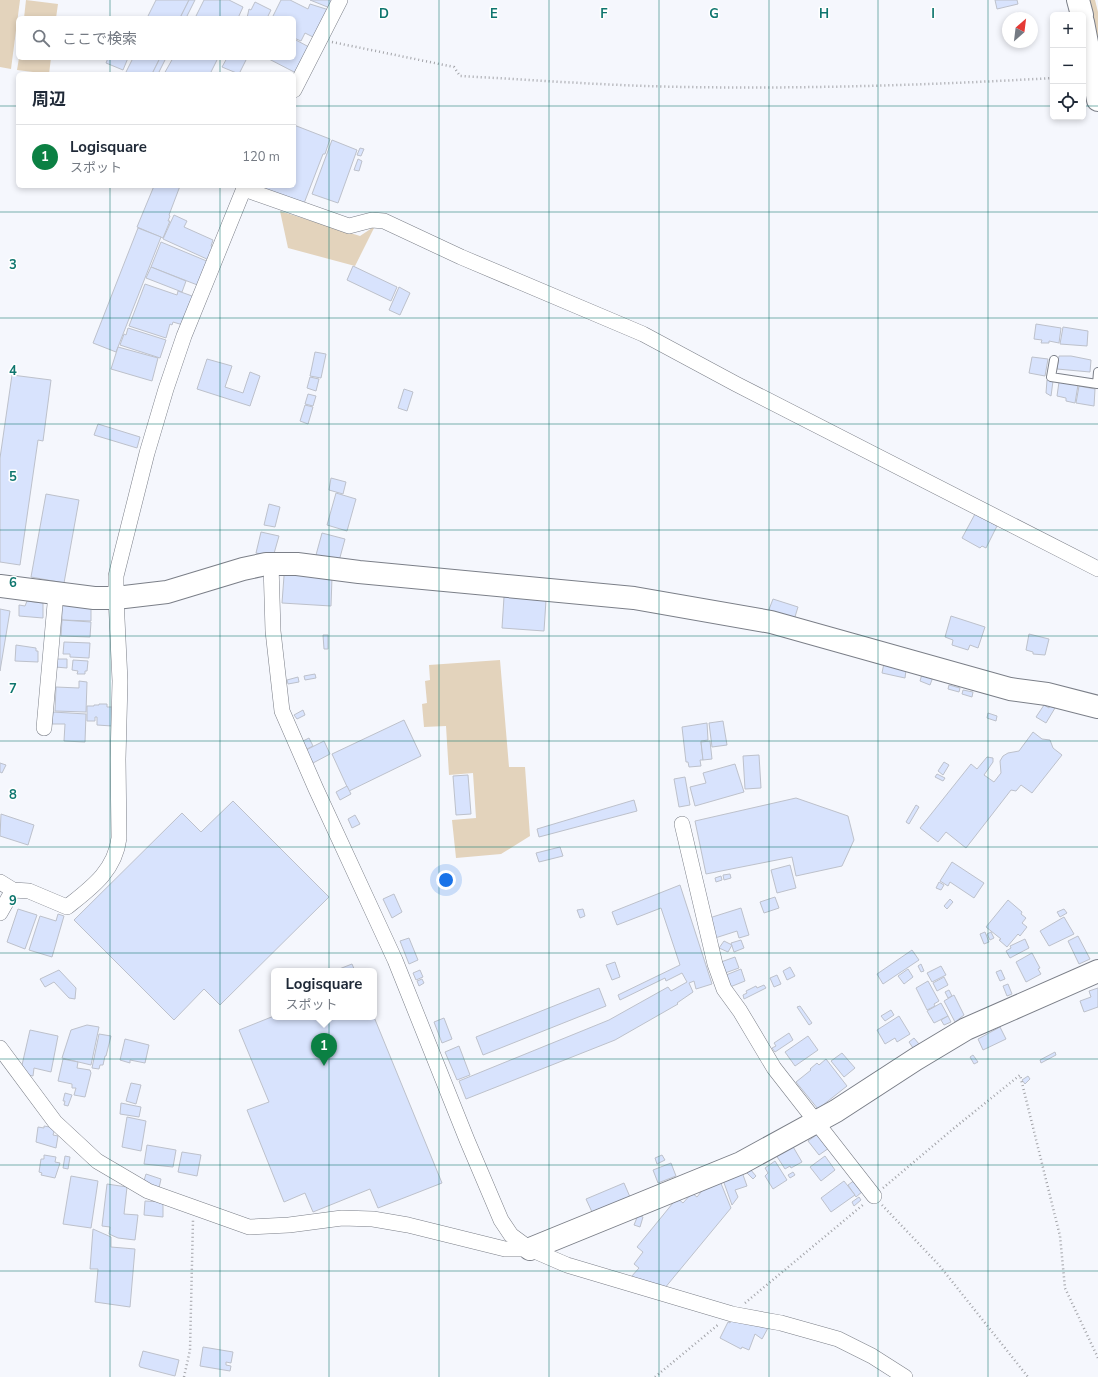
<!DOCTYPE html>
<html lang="ja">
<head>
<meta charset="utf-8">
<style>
	body { margin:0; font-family:"Nunito Sans","Noto Sans JP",sans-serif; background:#f2f2f3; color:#1f2937 }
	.controls { position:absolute; right:12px; top:12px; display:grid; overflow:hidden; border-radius:6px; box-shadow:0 2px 6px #0003 }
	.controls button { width:36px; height:36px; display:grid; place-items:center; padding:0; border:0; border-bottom:1px solid #e0e1e3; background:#fff; color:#1f2937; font:20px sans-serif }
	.compass { position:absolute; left:1002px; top:12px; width:36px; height:36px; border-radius:50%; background:#fff; box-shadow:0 2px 6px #0003; rotate:28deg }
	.you { position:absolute; left:446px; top:880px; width:14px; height:14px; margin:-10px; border:3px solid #fff; border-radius:50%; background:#1a73e8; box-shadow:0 0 0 6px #1a73e833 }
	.badge { display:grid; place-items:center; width:26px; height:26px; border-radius:50%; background:#0b8043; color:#fff; font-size:13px; font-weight:700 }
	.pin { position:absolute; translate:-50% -33px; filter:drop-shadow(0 1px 2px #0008) }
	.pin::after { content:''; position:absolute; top:21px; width:14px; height:12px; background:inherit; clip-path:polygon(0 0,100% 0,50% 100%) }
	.popup { position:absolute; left:271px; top:968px; width:106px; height:52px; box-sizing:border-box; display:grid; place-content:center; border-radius:6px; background:#fff; filter:drop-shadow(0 1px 3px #0005); font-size:13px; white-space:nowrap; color:#747a83 }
	.popup b { font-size:15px; color:#1f2937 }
	.popup::after { content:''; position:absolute; left:50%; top:100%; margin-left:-8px; border:8px solid transparent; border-top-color:#fff }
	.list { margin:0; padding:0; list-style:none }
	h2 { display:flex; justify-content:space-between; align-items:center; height:52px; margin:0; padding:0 16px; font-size:17px }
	h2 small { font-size:13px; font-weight:400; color:#747a83 }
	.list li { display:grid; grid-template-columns:26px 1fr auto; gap:12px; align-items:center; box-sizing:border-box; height:64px; padding:0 16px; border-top:1px solid #e0e1e3 }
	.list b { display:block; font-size:15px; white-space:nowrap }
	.list p { margin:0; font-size:13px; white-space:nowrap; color:#747a83 }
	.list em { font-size:13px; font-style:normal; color:#747a83 }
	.icon { flex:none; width:22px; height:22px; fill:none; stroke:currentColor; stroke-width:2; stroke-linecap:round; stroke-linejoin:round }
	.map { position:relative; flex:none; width:1098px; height:1377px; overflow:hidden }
	.search { position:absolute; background:#fff; box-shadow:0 2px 6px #0003; left:16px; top:16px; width:280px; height:44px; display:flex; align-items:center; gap:10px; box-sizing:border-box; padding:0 14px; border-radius:6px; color:#747a83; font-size:15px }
	.panel { position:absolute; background:#fff; box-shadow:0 2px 6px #0003; left:16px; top:72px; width:280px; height:116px; border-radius:6px }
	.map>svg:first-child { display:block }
</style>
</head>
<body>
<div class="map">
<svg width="1098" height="1377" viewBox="0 0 1098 1377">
	<rect width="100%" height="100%" fill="#f5f7fd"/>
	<g fill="#e3d3bc">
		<polygon points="0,0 20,0 11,69 0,67"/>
		<polygon points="26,0 58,4 56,18 24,18"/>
		<polygon points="1085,0 1095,0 1098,12 1098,72"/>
		<polygon points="19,58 51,58 49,74 17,70"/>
		<polygon points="280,211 360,236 375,226 355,266 288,248"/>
		<polygon points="500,660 509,767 525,767 530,836 501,854 456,858 452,820 476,818 473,773 449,775 446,726 424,727 422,704 427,703 425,681 430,680 429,665"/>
	</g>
	<g fill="#d8e3fd" stroke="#bdc1cb">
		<polygon points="156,0 189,0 180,18 147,18"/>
		<polygon points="189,0 195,0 186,18 180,18"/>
		<polygon points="204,0 229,0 243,7 238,18 195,18"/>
		<polygon points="281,0 290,0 308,9 310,4 329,10 315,38 305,33 301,41 294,38 294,18 272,18"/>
		<polygon points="310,0 333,0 330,8"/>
		<polygon points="995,0 1017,0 1018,4 997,9"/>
		<polygon points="255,2 271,10 267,18 247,18 249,9 251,10"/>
		<polygon points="294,39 309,47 296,73 267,58 294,58"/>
		<polygon points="108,58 128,58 123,70 106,63"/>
		<polygon points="133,58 160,58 152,74 125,74"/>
		<polygon points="160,58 166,58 158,74 152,74"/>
		<polygon points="173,58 218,58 210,74 164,74"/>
		<polygon points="227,58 247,58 239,74 222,67"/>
		<polygon points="294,125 330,139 325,154 323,154 303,206 257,186 294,186"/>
		<polygon points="332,140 357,150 338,203 312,194"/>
		<polygon points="360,148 364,149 361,156 357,155"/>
		<polygon points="358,159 362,161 359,171 354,170"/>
		<polygon points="154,186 180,186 169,215 170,216 168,221 170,221 163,238 137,227"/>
		<polygon points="174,215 187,221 184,227 213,240 211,246 214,248 209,260 163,239"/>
		<polygon points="138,228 161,237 116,352 93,343"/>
		<polygon points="161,242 209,262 200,286 151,267"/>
		<polygon points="353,266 397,287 391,301 347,280"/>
		<polygon points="151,267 186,281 182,292 146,278"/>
		<polygon points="145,284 177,295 178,291 195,297 183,325 173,322 172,325 170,324 166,338 129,326"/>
		<polygon points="399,287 410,293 400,315 389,310"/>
		<polygon points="1036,324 1061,328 1059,343 1049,341 1049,343 1041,343 1042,340 1034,339"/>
		<polygon points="1063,327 1088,331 1087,346 1060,344"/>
		<polygon points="128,328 166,340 160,358 120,345 124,334 126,335"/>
		<polygon points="118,347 158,358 152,381 111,369"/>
		<polygon points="315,352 326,354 321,378 310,376"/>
		<polygon points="1059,356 1071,356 1091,360 1090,372 1057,369"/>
		<polygon points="1032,357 1048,359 1045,376 1029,373"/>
		<polygon points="207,359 232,366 225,387 243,393 250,372 260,376 250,406 197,389"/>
		<polygon points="12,375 51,380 43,441 38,440 20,565 0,562 0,458"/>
		<polygon points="310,377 319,379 316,391 307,388"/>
		<polygon points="1047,380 1053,381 1051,396 1046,393"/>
		<polygon points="1059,382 1078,385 1075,403 1066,401 1066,398 1057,396"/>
		<polygon points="1079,386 1095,389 1094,406 1076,403"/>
		<polygon points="404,389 413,392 407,411 398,408"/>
		<polygon points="308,394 316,396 313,406 305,404"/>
		<polygon points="305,405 313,407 308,424 300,421"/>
		<polygon points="98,424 140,437 137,448 94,435"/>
		<polygon points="331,478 346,482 343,494 329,490"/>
		<polygon points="336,493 356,499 347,531 327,525"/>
		<polygon points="46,494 79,500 64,583 31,577"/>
		<polygon points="269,504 280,507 275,527 264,525"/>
		<polygon points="975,514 997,526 986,548 982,546 980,548 962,538"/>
		<polygon points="261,532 279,536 273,557 256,553"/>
		<polygon points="322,533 345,539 339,561 316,555"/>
		<polygon points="286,574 332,577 331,606 282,603 284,576"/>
		<polygon points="504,597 546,600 544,631 502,628"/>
		<polygon points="773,599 798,607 794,620 768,612"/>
		<polygon points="27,601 43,603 43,618 19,616 19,605 25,606"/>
		<polygon points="62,605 91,606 91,621 62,620"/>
		<polygon points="0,609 10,611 0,671"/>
		<polygon points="951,616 985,627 978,648 970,645 968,650 952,645 953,640 945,637"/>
		<polygon points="62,620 91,622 90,637 61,636"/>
		<polygon points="1029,634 1049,639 1045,655 1033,654 1033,652 1026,650"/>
		<polygon points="323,635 328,635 328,649 324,649"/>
		<polygon points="64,642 90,643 89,658 70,657 70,654 63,654"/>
		<polygon points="16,645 36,648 36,651 38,651 38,662 15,661"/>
		<polygon points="56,659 67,659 67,668 55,667"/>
		<polygon points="73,660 88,661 87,671 85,671 85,674 77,674 78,671 72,670"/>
		<polygon points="884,663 906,670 905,678 882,673"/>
		<polygon points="315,674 316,678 305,680 304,676"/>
		<polygon points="922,674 933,677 930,685 920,681"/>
		<polygon points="298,677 299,682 288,684 287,680"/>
		<polygon points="79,681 87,682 86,712 55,711 56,687 79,688"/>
		<polygon points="949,685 960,688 959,692 948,689"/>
		<polygon points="963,690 973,692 972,697 962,694"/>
		<polygon points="99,704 107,704 107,707 112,707 112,726 97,725 97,717 95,717 95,721 87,721 87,706 94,706 94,705 99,705"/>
		<polygon points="1044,705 1049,708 1050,705 1055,708 1046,723 1036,717"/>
		<polygon points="303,710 305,715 297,719 294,715"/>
		<polygon points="53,712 86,714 85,742 64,741 65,724 52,724"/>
		<polygon points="988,713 997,716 996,721 987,718"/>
		<polygon points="404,720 421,756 349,791 332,754"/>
		<polygon points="723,721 727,745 712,747 709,723"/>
		<polygon points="707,723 708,740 701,741 703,760 700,760 701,766 689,767 688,762 686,762 682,727"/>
		<polygon points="1033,732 1042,739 1050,740 1053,748 1062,755 1032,793 1021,785 1016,791 1011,790 966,848 946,832 938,842 920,828 971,764 977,769 987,757 993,758 993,762 984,775 994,782 1001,773 1000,761 1003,756 1008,753 1019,751"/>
		<polygon points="309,738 313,746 305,750 301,742"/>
		<polygon points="324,741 330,754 313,763 306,750"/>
		<polygon points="710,741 712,759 703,760 701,742"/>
		<polygon points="759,755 761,788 745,789 743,756"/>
		<polygon points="944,762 949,765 943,775 938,771"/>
		<polygon points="0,763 6,765 2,773 0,772"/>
		<polygon points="735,764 744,792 695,806 690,787 706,783 703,773"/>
		<polygon points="937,774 945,778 943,781 935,777"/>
		<polygon points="468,775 471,814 456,815 453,776"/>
		<polygon points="685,777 690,805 679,807 674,779"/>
		<polygon points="347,786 351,794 340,800 336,792"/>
		<polygon points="796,798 848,816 854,840 842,866 796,876 792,857 706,874 695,821"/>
		<polygon points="634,800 637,811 539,837 537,829"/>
		<polygon points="233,801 329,897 220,1005 204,989 174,1020 74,920 182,813 201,832"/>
		<polygon points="916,805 919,807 909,824 906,822"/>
		<polygon points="1,814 34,825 28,845 0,836"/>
		<polygon points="355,815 360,824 352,828 348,819"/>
		<polygon points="560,847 563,856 539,862 536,853"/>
		<polygon points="952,862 984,883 974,898 950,882 948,886 940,881"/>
		<polygon points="790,865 796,888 777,893 771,870"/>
		<polygon points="730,874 731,878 724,880 723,875"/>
		<polygon points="721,876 722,880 716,882 715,878"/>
		<polygon points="939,882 944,885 941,890 936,888"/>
		<polygon points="680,885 712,984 696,989 694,981 689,983 693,992 677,1003 678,1004 615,1040 466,1099 459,1081 609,1020 668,987 671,991 687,982 682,973 666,981 665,978 620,1000 618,995 680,965 661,908 617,925 612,912"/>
		<polygon points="394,894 402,912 392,918 383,899"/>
		<polygon points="775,897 779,908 764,913 760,902"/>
		<polygon points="950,899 953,902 947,909 944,906"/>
		<polygon points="1008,900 1022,912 1021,914 1026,918 1022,923 1027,927 1020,936 1018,934 1007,947 999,940 1001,939 986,927"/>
		<polygon points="741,908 749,935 739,938 737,931 712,939 706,919"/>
		<polygon points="18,909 37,915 25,949 7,942"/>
		<polygon points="583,909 585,916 580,918 577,910"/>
		<polygon points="1064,909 1067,913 1060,917 1057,912"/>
		<polygon points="58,914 64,916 52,957 29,950 40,916 56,921"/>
		<polygon points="1064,917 1074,934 1049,946 1040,931"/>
		<polygon points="985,932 989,942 984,944 980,934"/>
		<polygon points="991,932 994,938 990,940 987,934"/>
		<polygon points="1078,936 1090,959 1079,964 1068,941"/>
		<polygon points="409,938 418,960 409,964 400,941"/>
		<polygon points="1025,939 1029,948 1010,958 1006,951 1011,948 1010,946"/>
		<polygon points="741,940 744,948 734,952 731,943"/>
		<polygon points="724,941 732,945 728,952 719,948"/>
		<polygon points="912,950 919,960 883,984 877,974"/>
		<polygon points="1032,953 1040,968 1038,969 1041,974 1026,982 1016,962"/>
		<polygon points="735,957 739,968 725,973 721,962"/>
		<polygon points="615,962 620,977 612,980 606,965"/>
		<polygon points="352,964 355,971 334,971"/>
		<polygon points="921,964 924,971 921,972 918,966"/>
		<polygon points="941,966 946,975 932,982 927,973"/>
		<polygon points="790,967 795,976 787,980 783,971"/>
		<polygon points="741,969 745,981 730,987 726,975"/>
		<polygon points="908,969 913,977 904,984 898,976"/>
		<polygon points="59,970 76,988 75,999 69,998 54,982 45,987 40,979"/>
		<polygon points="420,970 423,977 416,980 413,973"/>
		<polygon points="1001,970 1005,979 1000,981 996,972"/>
		<polygon points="777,975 781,984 774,987 770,978"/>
		<polygon points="944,977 948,985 937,991 933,983"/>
		<polygon points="422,979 424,983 419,986 417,981"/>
		<polygon points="928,981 939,1001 934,1004 935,1006 927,1010 916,988"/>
		<polygon points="1008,984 1012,994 1007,996 1003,986"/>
		<polygon points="764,985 766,988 744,999 743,995 747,993 746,991 756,986 757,988"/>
		<polygon points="599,988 606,1006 483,1055 476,1037"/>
		<polygon points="1098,988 1098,1007 1084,1012 1080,1001 1091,997 1089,991"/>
		<polygon points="949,990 952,996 948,998 945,992"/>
		<polygon points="954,995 964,1015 955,1022 944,1001"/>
		<polygon points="941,1003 948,1016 934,1023 927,1011"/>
		<polygon points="800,1006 812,1023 809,1025 797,1007"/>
		<polygon points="891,1010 894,1015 885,1021 881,1016"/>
		<polygon points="274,1016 374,1017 442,1183 378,1208 370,1189 313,1212 305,1193 284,1202 247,1110 269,1102 239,1030"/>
		<polygon points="899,1016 910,1034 897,1042 895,1038 885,1044 877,1030"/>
		<polygon points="948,1016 951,1022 944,1025 941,1020"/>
		<polygon points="444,1018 452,1039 442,1043 434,1022"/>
		<polygon points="87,1025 99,1027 91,1065 62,1058 71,1030"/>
		<polygon points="1000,1027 1006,1039 983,1050 978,1039"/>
		<polygon points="30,1030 58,1036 51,1072 34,1068 33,1076 24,1074 22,1065"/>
		<polygon points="789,1033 793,1040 775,1052 772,1048 776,1046 774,1043"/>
		<polygon points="99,1034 111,1036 106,1056 105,1056 103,1065 100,1065 99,1069 92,1068"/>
		<polygon points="808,1036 818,1050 795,1066 785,1052"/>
		<polygon points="914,1038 919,1044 913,1048 909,1042"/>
		<polygon points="125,1039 149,1045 145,1063 130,1060 130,1063 120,1060"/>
		<polygon points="459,1046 470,1075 457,1080 445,1052"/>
		<polygon points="1055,1052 1056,1055 1041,1063 1040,1060"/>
		<polygon points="842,1053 855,1068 844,1077 831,1061"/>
		<polygon points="973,1055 978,1062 974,1064 970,1057"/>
		<polygon points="63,1059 78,1062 77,1068 90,1070 91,1073 85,1097 74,1095 76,1088 72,1088 72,1084 58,1081"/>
		<polygon points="826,1059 847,1086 818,1109 796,1082 811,1070 810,1069 817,1063 819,1065"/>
		<polygon points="1028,1076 1030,1079 1025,1084 1022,1080"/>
		<polygon points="131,1083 141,1085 136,1104 126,1101"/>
		<polygon points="65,1093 72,1095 68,1106 64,1105 65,1101 63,1101"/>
		<polygon points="121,1103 141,1107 139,1117 120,1114"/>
		<polygon points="127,1117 146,1121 141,1151 122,1147"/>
		<polygon points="44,1126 55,1128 53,1135 58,1136 56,1148 36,1142 38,1127 44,1128"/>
		<polygon points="819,1133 829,1148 819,1155 808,1141"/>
		<polygon points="147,1145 176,1150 173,1167 144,1164"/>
		<polygon points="792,1145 802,1162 791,1168 790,1166 785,1169 776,1155"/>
		<polygon points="182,1152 201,1155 197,1176 178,1172"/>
		<polygon points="44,1155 56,1157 55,1162 60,1163 55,1178 41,1175 42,1173 39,1172 41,1159 44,1159"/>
		<polygon points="662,1155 665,1160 657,1164 655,1158"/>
		<polygon points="65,1156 70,1157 68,1169 63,1168"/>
		<polygon points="825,1156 835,1170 821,1181 810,1167"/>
		<polygon points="775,1161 787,1180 773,1189 765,1176 768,1173 765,1168"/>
		<polygon points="671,1163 676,1176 658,1183 653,1170"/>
		<polygon points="750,1169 756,1176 753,1179 746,1172"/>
		<polygon points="742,1172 747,1186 735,1190 738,1197 732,1205 723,1180"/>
		<polygon points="793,1172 795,1175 790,1178 788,1175"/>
		<polygon points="146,1174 161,1179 159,1188 143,1184"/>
		<polygon points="71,1176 98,1181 91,1228 63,1224"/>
		<polygon points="855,1180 863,1191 856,1197 848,1185"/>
		<polygon points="720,1181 731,1208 664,1289 631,1277 639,1268 634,1264 643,1252 637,1247 677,1198 683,1203 692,1193 697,1197 705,1187"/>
		<polygon points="844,1181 855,1195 831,1212 821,1198"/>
		<polygon points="624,1183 630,1197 592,1212 586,1199"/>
		<polygon points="107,1184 127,1187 124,1214 138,1215 135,1240 118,1238 109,1234 110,1227 102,1226"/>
		<polygon points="859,1197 861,1200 854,1206 852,1202"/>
		<polygon points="145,1201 163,1202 163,1217 144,1215"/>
		<polygon points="638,1215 643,1217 640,1227 634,1225"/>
		<polygon points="93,1229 111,1237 111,1247 135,1249 130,1307 95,1302 98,1269 90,1269"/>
		<polygon points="732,1318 768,1328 762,1339 755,1334 749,1350 742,1347 741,1349 720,1338 728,1322 730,1323"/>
		<polygon points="203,1347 233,1352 231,1363 226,1362 226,1365 231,1366 230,1371 200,1366"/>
		<polygon points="143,1351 179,1360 175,1376 140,1367 139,1365"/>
	</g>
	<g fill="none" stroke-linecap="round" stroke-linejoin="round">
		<g stroke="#7b7f88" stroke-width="10">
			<polyline id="lane" points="1054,360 1051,377 1097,384 1098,372"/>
		</g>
		<g stroke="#7b7f88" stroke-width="16">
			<g id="street">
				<polyline points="294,90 340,0"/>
				<polyline points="244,189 349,226 372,220 384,221 461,257 643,334 736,384 1098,569"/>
				<polyline points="271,564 273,631 282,711 316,789 395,960 467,1140 501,1220 511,1235 530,1249 567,1265 732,1314 781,1323 838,1339 872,1356 905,1377"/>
				<polyline points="44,728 56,593"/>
				<polyline points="682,824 715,964 724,989 740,1011 774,1068 874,1196"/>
				<path d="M0,882l13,8 16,1 38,16c24,-19 48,-36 52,-69l-1,-79 2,-78 -4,-83v-22l31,-123 19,-64 18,-53 61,-150"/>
				<polyline points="0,913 13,890"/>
				<polyline points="0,1048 55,1122 97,1161 148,1191 249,1227 289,1225 342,1218 373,1219 408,1225 505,1249 530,1249"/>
			</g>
		</g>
		<g stroke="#7b7f88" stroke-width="24">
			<g id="secondary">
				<polyline points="0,586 94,598 116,598 167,592 243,569 266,564 297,564 359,572 634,598 771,622 1010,689 1047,694 1098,707"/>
				<polyline points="530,1249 741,1163 836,1111 916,1059 966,1029 1098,971"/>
			</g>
		</g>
		<g stroke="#7b7f88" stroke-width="24">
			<g id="highway">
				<polyline points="1078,0 1082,15"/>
				<polyline points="1083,22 1098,100"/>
			</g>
		</g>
		<g stroke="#a2a3a8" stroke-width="2.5" stroke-dasharray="1 3" stroke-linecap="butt">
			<path d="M332,42l122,25 6,9c76,4 151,10 227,11 121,2 245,-2 366,-9"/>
			<polyline points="883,1188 953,1129 1020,1075 1060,1236 1065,1288 1098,1358"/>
			<polyline points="882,1205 939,1265 1028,1377"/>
			<polyline points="745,1303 864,1204"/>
			<polyline points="184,1377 190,1350 193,1220"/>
			<polyline points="655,1377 719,1324"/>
		</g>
		<use href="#lane" stroke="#fff" stroke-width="8"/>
		<use href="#street" stroke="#fff" stroke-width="15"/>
		<use href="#secondary" stroke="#fff" stroke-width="22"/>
		<use href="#highway" stroke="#fff" stroke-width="22"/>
	</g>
	<path fill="none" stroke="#0f766e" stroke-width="1" stroke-opacity="0.55" d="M110,0v18M220,0v18M329,0v1377M439,0v1377M549,0v1377M659,0v1377M769,0v1377M878,0v1377M988,0v1377M110,58v16M220,58v16M0,106h18M294,106h759M1083,106h15M110,186v1191M220,186v1191M0,212h1098M0,318h1098M0,424h1098M0,530h1098M0,636h1098M0,741h1098M0,847h1098M0,953h1098M0,1059h1098M0,1165h1098M0,1271h1098"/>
	<g font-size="13" text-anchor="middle" font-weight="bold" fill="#0f766e" stroke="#fff" stroke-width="3" stroke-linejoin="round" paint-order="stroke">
		<text x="384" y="18">D</text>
		<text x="494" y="18">E</text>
		<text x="604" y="18">F</text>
		<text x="714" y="18">G</text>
		<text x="824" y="18">H</text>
		<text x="933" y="18">I</text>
		<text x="13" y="269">3</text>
		<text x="13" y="375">4</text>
		<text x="13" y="481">5</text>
		<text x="13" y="587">6</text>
		<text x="13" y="693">7</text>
		<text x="13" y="799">8</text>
		<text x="13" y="905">9</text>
	</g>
</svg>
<div class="controls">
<button>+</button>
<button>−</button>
<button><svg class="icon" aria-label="locate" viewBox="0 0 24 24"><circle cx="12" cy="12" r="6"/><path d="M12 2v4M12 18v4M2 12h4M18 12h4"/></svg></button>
</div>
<svg class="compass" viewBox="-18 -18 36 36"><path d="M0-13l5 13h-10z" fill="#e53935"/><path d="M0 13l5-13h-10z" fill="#747a83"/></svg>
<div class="you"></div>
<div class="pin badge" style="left:324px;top:1066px">1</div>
<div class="popup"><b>Logisquare</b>スポット</div>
<div class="search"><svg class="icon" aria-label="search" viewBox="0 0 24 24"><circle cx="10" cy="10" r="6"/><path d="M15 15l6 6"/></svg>ここで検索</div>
<section class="panel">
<h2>周辺<small></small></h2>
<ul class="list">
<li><span class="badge">1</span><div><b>Logisquare</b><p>スポット</p></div><em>120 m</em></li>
</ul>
</section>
</div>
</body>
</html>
